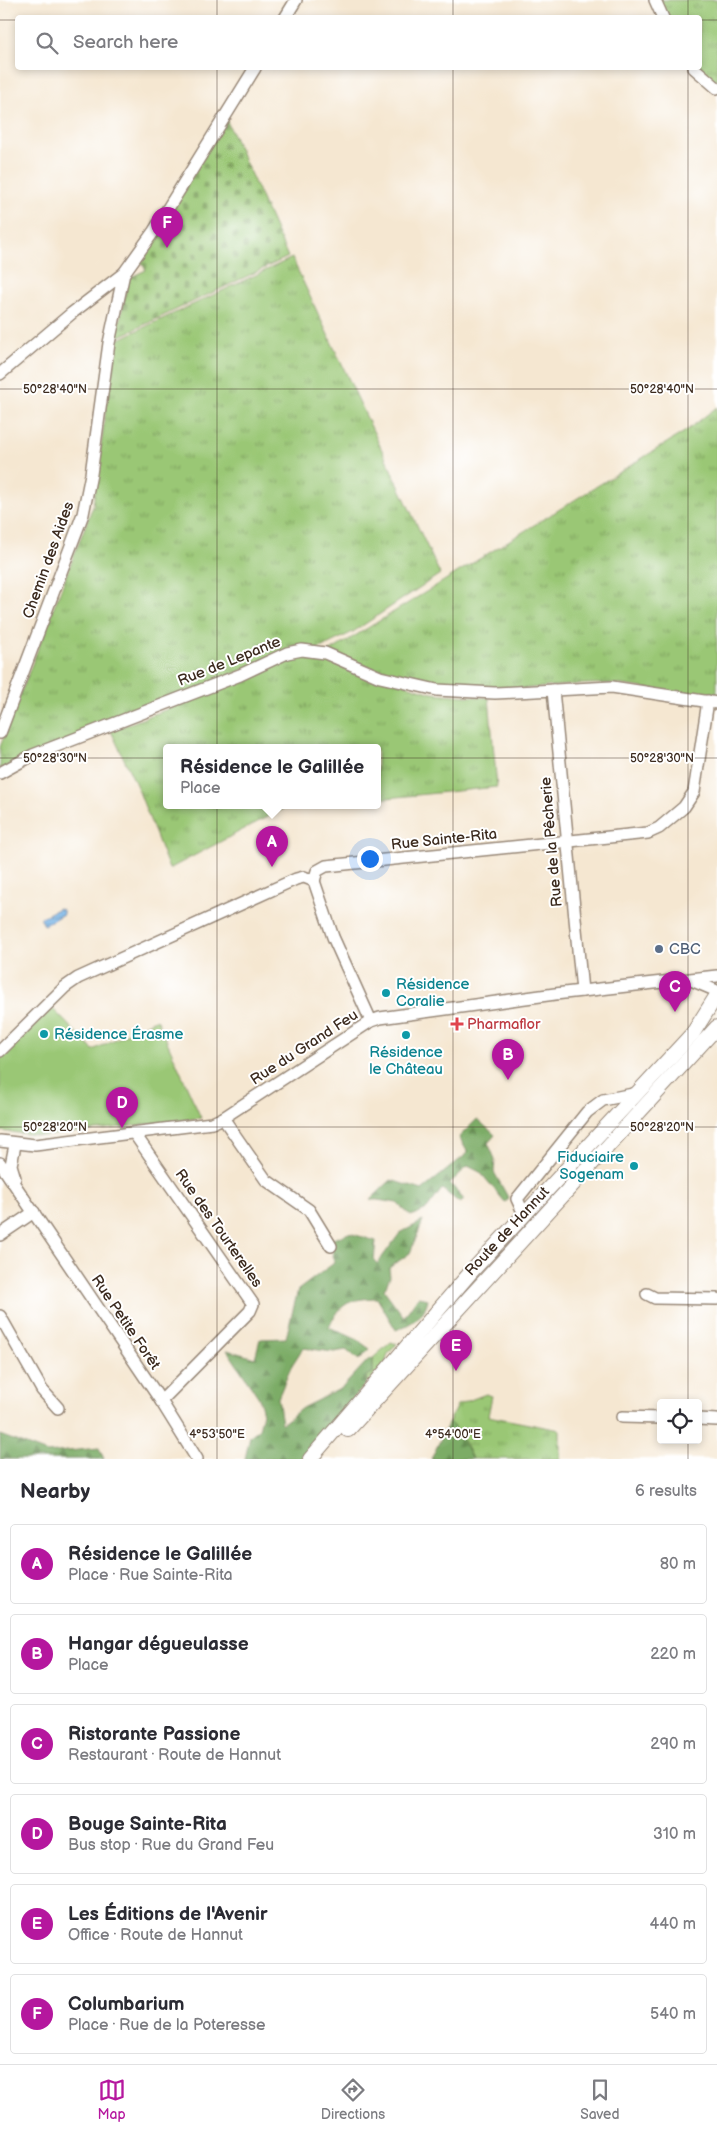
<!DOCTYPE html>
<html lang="en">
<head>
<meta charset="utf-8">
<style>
	body { margin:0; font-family:"Balsamiq Sans",sans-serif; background:#f2f2f3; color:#2b2b33 }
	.controls { position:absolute; right:15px; bottom:15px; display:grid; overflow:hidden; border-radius:5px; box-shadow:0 2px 8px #0003 }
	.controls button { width:45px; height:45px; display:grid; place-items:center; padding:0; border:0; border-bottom:1px solid #e1e1e2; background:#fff; color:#2b2b33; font:25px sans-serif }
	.you { position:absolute; left:369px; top:858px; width:18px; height:18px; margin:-12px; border:4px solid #fff; border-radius:50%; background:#1a73e8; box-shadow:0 0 0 8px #1a73e833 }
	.badge { display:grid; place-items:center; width:32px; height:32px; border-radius:50%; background:#b5179e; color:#fff; font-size:16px; font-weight:700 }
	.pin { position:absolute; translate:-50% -41px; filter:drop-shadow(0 1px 2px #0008) }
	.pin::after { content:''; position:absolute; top:26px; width:18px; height:15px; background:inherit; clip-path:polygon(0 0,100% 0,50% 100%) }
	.popup { position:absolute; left:163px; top:744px; width:218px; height:65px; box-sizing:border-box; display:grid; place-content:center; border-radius:5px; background:#fff; filter:drop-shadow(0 1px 4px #0005); font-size:16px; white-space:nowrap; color:#7c7c81 }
	.popup b { font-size:19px; color:#2b2b33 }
	.popup::after { content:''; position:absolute; left:50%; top:100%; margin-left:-10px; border:10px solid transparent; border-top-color:#fff }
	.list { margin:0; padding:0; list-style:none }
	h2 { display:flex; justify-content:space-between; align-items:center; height:65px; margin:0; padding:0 20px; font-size:21px }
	h2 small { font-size:16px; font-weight:400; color:#7c7c81 }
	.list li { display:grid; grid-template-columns:32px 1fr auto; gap:15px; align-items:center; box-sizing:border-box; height:80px; margin:0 10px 10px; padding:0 10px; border:1px solid #e1e1e2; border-radius:5px }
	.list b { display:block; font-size:19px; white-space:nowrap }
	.list p { margin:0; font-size:16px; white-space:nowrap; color:#7c7c81 }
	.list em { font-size:16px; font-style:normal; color:#7c7c81 }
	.icon { flex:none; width:28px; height:28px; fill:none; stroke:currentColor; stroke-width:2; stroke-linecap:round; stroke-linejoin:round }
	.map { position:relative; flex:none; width:717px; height:1459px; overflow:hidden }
	.search { position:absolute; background:#fff; box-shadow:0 2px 8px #0003; left:15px; right:15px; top:15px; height:55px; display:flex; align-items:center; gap:12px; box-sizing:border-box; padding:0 18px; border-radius:5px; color:#7c7c81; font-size:19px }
	.sheet { height:605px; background:#fff }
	nav { display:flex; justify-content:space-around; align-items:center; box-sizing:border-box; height:70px; border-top:1px solid #e1e1e2; background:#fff; font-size:14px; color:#7c7c81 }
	nav a { display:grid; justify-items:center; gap:2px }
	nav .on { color:#b5179e }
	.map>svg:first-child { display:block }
</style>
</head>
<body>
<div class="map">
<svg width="717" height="1459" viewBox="0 0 717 1459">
	<defs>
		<pattern id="grass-tufts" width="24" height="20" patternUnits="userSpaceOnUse" patternTransform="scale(1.25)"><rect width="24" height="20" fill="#9ac775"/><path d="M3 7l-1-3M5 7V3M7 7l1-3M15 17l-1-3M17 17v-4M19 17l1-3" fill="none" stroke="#7fa25f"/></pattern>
		<pattern id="forest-firs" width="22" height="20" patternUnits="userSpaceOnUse" patternTransform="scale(1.25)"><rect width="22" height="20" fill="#7bac66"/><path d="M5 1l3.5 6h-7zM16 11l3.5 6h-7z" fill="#668c53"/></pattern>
		<pattern id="cemetery-stones" width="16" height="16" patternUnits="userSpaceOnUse" patternTransform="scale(1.25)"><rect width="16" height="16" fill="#9ac775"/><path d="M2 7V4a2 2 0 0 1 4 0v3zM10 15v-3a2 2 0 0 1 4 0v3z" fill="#7fa25f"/></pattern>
		<pattern id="water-rules" width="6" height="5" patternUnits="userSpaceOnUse" patternTransform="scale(1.25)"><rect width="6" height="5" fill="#72b0e4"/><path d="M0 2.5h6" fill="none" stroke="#5f8fb8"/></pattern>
	</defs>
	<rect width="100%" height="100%" fill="#fff"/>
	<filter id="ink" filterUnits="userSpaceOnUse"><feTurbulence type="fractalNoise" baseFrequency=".02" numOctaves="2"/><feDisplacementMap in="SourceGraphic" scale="10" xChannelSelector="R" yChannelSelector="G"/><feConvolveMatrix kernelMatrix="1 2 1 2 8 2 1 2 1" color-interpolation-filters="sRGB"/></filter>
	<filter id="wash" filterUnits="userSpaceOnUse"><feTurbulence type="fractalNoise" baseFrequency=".0096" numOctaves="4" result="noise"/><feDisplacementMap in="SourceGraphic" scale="20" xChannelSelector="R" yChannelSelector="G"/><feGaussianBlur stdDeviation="1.12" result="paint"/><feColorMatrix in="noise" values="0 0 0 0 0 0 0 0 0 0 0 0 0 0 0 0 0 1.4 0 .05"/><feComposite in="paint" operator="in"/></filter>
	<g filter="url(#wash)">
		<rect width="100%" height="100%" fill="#f5e7d1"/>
		<g fill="url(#grass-tufts)" stroke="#6a784a">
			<polygon points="658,0 717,0 717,84 699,68 700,18 667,17"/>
			<polygon points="292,258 440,574 353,632 318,649 294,649 0,769 0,747 93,506 115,341"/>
			<path d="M717,407v294c-35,-5 -70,-14 -105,-17 -38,-2 -76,6 -114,5 -60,0 -114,-14 -169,-37l357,-221z"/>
			<path d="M314,656l118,37 57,5 8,89 -120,12v-51h-210v58h143l-26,2 -115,61 -31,-80 -27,-58c42,-17 85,-32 127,-50 25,-11 48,-23 76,-25z"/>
			<polygon points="391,1342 397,1344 388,1354 385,1364 366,1384 366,1376 373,1373 373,1358"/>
			<polygon points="486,1394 492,1396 488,1416 560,1430 560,1459 472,1459 458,1431 449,1422 457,1405"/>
		</g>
		<g fill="url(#forest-firs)" stroke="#5b6b42">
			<polygon points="477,1119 495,1135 488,1143 495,1159 494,1172 509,1199 505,1202 480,1172 468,1166 450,1183 464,1200 460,1203 442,1189 427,1209 411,1216 397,1203 371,1199 391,1180 422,1190 468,1153 459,1137"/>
			<path d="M423,1221l-13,32 -21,15 1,9 -6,13 20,27 14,-20 10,2c-4,18 -15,24 -32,31l-19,-32c-27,1 -36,4 -48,29l27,12 14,10 -11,11 -13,-10 -12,2 -31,-4 -11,17 -14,33 4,26 20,-16 40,-20 26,-28 5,-2v15l-7,3v8l-66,75h-55l5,-23 9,-7 4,-16 -4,-15 -32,-48 28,8 5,-19 26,-1 12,-48 36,-27 -3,-23 18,-7 27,8 -2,19 3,4 23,-31z"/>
			<polygon points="449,1422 458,1431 472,1459 431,1459"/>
			<polygon points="0,1435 47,1453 99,1448 104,1459 0,1459"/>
		</g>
		<polygon fill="url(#cemetery-stones)" stroke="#6a784a" points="226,119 288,257 116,338 129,278 146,270 139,259"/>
		<polygon fill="#9ac775" stroke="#6a784a" points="52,1008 93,1050 157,1019 201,1118 44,1136 0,1131 0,1059"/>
		<polygon fill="url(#water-rules)" stroke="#566d81" points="59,908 63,910 63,914 44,925 40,918"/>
	</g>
	<g filter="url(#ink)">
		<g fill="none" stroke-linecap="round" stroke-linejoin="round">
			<g stroke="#988878" stroke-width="14">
				<g id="minor">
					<polyline points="655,0 663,18"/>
					<polyline points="285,18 296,0"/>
					<polyline points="694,68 717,88"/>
					<polyline points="0,374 72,313 124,273 154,231 255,68"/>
					<polyline points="553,690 582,991"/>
					<polyline points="0,733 83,514 91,474 109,343 124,273"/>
					<polyline points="0,773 33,755 240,675 287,653 302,650 325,653 380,677 437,690 495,693 612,687 717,703"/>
					<polyline points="314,881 317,871 326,866 648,833 659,828 684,807 694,792 708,701"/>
					<polyline points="314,881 333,937 371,1021"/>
					<polyline points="691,980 717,991"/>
					<polyline points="0,1051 65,987 78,978 296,879 304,877 314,881"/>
					<polyline points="223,1118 266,1180 309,1210 331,1246"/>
					<polyline points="134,1133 253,1304 250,1311 161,1401"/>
					<polyline points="0,1141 35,1145 212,1123 223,1118 371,1021 380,1018 555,994 717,976"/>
					<polyline points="15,1145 11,1165 15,1178"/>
					<polyline points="0,1163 161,1401 197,1459"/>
					<polyline points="524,1214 517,1199 587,1112 603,1100 638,1093"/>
					<polyline points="0,1235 34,1212"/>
					<polyline points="647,1294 655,1298 717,1299"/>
					<polyline points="0,1316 42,1390 58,1408"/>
					<polyline points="622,1417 661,1418"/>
					<polyline points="698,1419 717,1420"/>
				</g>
			</g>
			<g stroke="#988878" stroke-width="16">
				<g id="major">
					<polyline points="348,1430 717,1027"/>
					<polyline points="310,1459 471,1272 693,1033 717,995"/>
				</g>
			</g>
			<use href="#minor" stroke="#fff" stroke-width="11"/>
			<use href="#major" stroke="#fff" stroke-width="14"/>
		</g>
	</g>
	<path fill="none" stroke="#3b2a1e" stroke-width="1" stroke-opacity="0.45" d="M217,0v18M453,0v18M688,0v18M0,20h18M700,20h17M217,68v1391M453,68v1391M688,68v1335M0,389h717M0,758h717M0,1127h717M688,1440v19"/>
	<circle fill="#5c6f8a" stroke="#fff" stroke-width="2" cx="659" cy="949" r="5"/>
	<g fill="#0f9aa8" stroke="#fff" stroke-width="2">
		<circle cx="386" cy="993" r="5"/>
		<circle cx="44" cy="1034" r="5"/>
		<circle cx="406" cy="1035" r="5"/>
		<circle cx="634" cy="1166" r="5"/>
	</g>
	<path fill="#e0444e" stroke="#fff" stroke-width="2" d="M454.5 1016.5h5v5h5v5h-5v5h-5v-5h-5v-5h5z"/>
	<g text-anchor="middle" stroke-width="4" stroke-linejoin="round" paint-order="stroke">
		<g font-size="15" fill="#3b2a1e" stroke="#fff">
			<text transform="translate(48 560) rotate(-70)" y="5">Chemin des Aides</text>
			<text transform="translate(229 661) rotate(-22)" y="5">Rue de Lepante</text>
			<text transform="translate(444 839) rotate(-6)" y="5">Rue Sainte-Rita</text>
			<text transform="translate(551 842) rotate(-95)" y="5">Rue de la Pêcherie</text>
			<text transform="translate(304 1047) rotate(-33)" y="5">Rue du Grand Feu</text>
			<text transform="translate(219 1228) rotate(55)" y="5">Rue des Tourterelles</text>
			<text transform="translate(507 1231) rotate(-47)" y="5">Route de Hannut</text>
			<text transform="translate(126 1322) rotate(56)" y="5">Rue Petite Forêt</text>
		</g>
		<g font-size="15" fill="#4e5e75" stroke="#fff" text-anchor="start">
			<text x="669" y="954">CBC</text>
		</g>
		<g font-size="15" fill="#0d838f" stroke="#fff" text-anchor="start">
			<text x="396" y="989">Résidence<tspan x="396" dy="17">Coralie</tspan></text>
			<text x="54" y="1039">Résidence Érasme</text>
			<text x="406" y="1057" text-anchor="middle">Résidence<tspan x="406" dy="17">le Château</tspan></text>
			<text x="624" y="1162" text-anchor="end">Fiduciaire<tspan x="624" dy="17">Sogenam</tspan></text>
		</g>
		<g font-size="15" fill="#be3a42" stroke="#fff" text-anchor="start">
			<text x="467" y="1029">Pharmaflor</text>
		</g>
	</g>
	<g font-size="12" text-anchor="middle" fill="#3b2a1e" stroke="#fff" stroke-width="4" stroke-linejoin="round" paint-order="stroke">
		<text x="55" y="393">50°28'40"N</text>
		<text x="662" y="393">50°28'40"N</text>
		<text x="55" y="762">50°28'30"N</text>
		<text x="662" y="762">50°28'30"N</text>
		<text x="55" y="1131">50°28'20"N</text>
		<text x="662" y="1131">50°28'20"N</text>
		<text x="217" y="1438">4°53'50"E</text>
		<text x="453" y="1438">4°54'00"E</text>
	</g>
</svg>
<div class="controls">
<button><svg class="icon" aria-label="locate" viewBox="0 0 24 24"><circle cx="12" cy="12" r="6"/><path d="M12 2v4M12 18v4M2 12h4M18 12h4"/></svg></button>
</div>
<div class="you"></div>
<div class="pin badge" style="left:272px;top:867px">A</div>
<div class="popup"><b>Résidence le Galillée</b>Place</div>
<div class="pin badge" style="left:508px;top:1080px">B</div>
<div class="pin badge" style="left:675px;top:1012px">C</div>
<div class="pin badge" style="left:122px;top:1128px">D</div>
<div class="pin badge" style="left:456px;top:1371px">E</div>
<div class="pin badge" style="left:167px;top:248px">F</div>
<div class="search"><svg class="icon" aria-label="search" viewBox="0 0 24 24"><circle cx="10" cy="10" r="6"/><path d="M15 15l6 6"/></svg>Search here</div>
</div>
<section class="sheet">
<h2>Nearby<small>6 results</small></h2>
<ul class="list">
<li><span class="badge">A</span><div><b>Résidence le Galillée</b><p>Place · Rue Sainte-Rita</p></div><em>80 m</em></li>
<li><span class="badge">B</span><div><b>Hangar dégueulasse</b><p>Place</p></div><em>220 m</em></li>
<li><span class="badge">C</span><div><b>Ristorante Passione</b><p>Restaurant · Route de Hannut</p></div><em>290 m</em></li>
<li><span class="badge">D</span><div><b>Bouge Sainte-Rita</b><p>Bus stop · Rue du Grand Feu</p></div><em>310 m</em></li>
<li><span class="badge">E</span><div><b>Les Éditions de l'Avenir</b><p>Office · Route de Hannut</p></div><em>440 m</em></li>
<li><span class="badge">F</span><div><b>Columbarium</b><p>Place · Rue de la Poteresse</p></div><em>540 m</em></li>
</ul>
</section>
<nav>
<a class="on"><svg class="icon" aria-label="map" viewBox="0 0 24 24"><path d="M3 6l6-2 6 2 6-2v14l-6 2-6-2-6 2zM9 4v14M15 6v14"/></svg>Map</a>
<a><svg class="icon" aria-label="directions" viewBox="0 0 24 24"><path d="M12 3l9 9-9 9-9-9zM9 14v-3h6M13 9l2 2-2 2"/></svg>Directions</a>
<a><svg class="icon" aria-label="saved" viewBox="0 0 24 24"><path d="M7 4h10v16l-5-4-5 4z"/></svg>Saved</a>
</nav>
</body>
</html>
